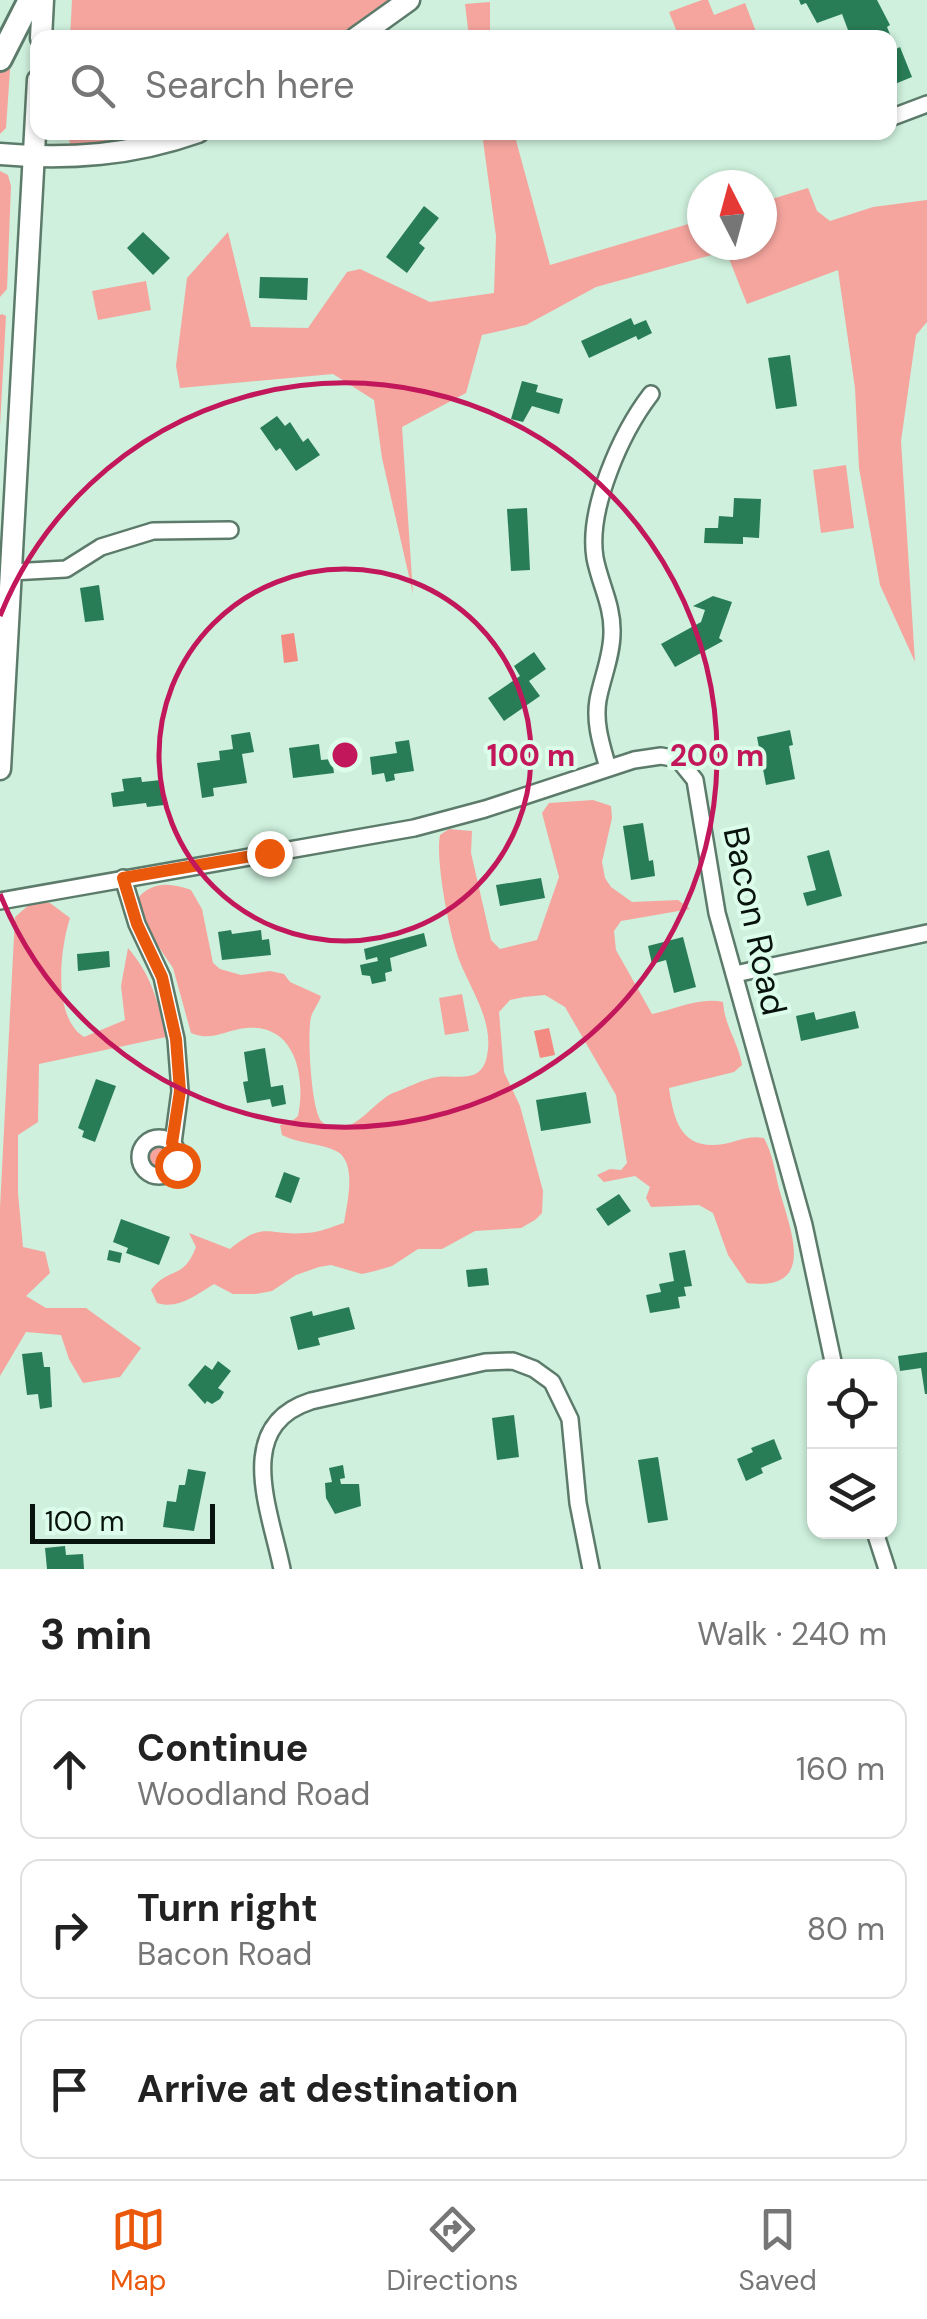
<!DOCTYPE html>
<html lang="en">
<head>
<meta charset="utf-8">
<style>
	body { margin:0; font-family:"DM Sans",sans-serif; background:#f6f6f6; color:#222 }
	.controls { position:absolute; right:30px; bottom:30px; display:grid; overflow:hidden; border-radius:20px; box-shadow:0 2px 8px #0004 }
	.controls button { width:90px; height:90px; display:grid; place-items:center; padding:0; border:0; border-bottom:2px solid #e0e0e0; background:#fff; color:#222; font:50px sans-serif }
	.compass { position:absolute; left:687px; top:170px; width:90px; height:90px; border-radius:50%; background:#fff; box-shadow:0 2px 8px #0004; rotate:354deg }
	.scale { position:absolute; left:30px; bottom:25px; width:185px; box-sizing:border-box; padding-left:10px; border:5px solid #08130d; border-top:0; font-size:28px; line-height:35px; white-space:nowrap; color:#08130d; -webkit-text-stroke:8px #dbfde9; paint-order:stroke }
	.stop { position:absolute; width:30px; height:30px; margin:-22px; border:8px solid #ea580c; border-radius:50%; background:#fff }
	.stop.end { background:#ea580c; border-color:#fff; box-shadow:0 2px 10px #0008 }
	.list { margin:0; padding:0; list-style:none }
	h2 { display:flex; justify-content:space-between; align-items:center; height:130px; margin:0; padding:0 40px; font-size:42px }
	h2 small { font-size:32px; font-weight:400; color:#767676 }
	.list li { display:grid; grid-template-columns:65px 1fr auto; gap:30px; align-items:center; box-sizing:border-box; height:140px; margin:0 20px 20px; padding:0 20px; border:2px solid #e0e0e0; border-radius:20px }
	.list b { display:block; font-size:38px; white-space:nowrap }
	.list p { margin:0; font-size:32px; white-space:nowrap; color:#767676 }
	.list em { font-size:32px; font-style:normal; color:#767676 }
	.icon { flex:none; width:55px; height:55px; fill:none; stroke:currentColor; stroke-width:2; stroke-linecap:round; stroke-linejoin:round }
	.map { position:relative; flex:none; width:927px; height:1569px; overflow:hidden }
	.search { position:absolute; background:#fff; box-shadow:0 2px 8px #0004; left:30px; right:30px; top:30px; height:110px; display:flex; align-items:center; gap:25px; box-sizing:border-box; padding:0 35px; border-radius:20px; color:#767676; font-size:38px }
	.sheet { height:610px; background:#fff }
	nav { display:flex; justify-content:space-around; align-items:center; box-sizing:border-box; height:140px; border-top:2px solid #e0e0e0; background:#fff; font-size:28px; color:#767676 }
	nav a { display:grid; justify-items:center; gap:5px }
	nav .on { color:#ea580c }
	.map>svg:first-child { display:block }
</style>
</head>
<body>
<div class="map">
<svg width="927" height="1569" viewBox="0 0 927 1569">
	<rect width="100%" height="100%" fill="#cef0dc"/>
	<g fill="#f5a59e">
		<polygon points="72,0 390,0 339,37 70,38"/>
		<polygon points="702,0 708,0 714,15 745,3 758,37 679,37 669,12"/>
		<polygon points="490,2 490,37 469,37 465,4"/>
		<polygon points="11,56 6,128 0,134 0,68"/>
		<polygon points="67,133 168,133 71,147"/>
		<polygon points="482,133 514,133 550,265 702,220 702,245 762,245 762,202 808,188 817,211 830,221 873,207 927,200 927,322 916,335 901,441 915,662 880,585 859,468 855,388 838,270 747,304 726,251 596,287 526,325 482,335 466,393 402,427 413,594 382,458 374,400 333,374 180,388 176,366 187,278 228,232 251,327 308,328 347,272 360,269 430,302 494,293 496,236"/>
		<polygon points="0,171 8,175 11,186 7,289 0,297"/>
		<polygon points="146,281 151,310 98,320 92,291"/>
		<polygon points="2,314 6,316 0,426 0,315"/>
		<polygon points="846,465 854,528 821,533 813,470"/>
		<path d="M593,800l18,6 1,12 -10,44 3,16 6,9 21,15 46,-2 12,9 -69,12 -7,10 2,19 36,64c24,-5 48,-17 71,-12 2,26 15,39 19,63l-8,7 -65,16c5,34 13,63 55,56 15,-3 24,-9 40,-6 11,22 10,33 16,54 11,40 37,100 -33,91l-19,-28 -15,-42 -14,-8 -48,2 -5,-9 4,-11 -15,-11 -31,6 -7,-7 13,-6 11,1 6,-7 -11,-68 -51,-88 -20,-12 -21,2 -14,3 -11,12 5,60 16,34 23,85 -1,22 -7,7 -14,8 -46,3 -33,18h-24l-26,17 -17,5 -13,3 -31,-9 -12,2 -23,8 -24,16 -16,3h-23l-19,-10c-18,11 -36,26 -57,19l-6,-13c18,-24 32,-9 45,-43l-7,-14 41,16c36,-29 36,-13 75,-16 13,0 26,-6 39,-10 3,-19 13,-59 -6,-71 -16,-9 -39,-8 -56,-17l-2,-10 11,-3 7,-6c8,-38 -2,-93 -52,-88 -21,2 -34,14 -55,5l-18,-65 -25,-37 -10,-33c15,-17 33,-15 53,-8l11,19 11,54 7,6 21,6 29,-4 14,3 6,8 31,14c-2,7 -8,14 -10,21 -4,16 0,95 11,105 27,22 50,-20 71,-29 14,-5 30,-14 44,-16 20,-3 44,8 50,-21 7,-34 -15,-64 -27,-94 -10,-24 -25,-102 -20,-127l9,-6 23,2 -1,22 20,87 9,9 37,-9 22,-63 -17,-64 7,-10z"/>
		<path d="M31,903h19l20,15c-10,31 -18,99 14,119l41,-17 -4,-34 7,-38c24,28 30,54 38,89l-127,27 -1,58 -20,13v58l5,54 22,5 5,21 -24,23 20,12h40l55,40 -21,29 -37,6 -14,-24 -8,-24 -35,-3 -26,44v-168l15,-291z"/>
		<polygon points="462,994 469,1031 445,1035 439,998"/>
		<circle cx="159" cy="1158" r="13"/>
	</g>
	<g fill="#f38b83">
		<polygon points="294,633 298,661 284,663 281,635"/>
		<polygon points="549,1028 555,1055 540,1058 534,1031"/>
	</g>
	<g fill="#297d56">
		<polygon points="799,0 877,0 890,25 887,27 896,49 900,47 912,77 890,86 890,38 851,38 842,14 817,23 806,3 801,5"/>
		<polygon points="424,206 439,218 419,243 425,248 407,273 386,257"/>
		<polygon points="143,232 170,258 153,275 127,248"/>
		<polygon points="260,277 308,278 307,300 259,298"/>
		<polygon points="631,318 634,325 646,320 652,333 638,340 636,336 589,358 581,341"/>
		<polygon points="790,355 797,406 776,409 768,358"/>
		<polygon points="522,381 538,385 536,392 563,399 559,414 532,406 523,422 511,419"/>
		<polygon points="277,416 285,426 290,422 303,442 308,438 320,455 296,471 280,448 276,451 260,428"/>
		<polygon points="734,498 761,499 759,538 743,537 743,544 704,543 705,528 718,528 719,516 733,517"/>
		<polygon points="527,508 530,570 511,571 507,509"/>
		<polygon points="99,585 104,620 85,622 80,588"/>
		<polygon points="713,596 732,602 719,638 723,641 675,667 661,644 701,622 705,610 693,606"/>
		<polygon points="534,652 546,669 529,681 540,696 504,721 488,698 520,676 514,666"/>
		<polygon points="790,730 793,745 789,746 795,779 766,785 757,737"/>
		<polygon points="250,732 254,752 242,754 247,783 213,788 214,796 202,798 197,763 220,760 219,751 233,749 231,735"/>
		<polygon points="409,740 414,771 394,774 395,780 386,782 384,773 372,775 370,757 397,753 395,742"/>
		<polygon points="319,744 321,760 332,759 334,773 293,778 289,748"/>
		<polygon points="141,777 142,782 161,780 164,805 147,807 146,803 113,807 111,793 124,791 122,779"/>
		<polygon points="643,823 649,861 653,860 655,876 631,880 623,826"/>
		<polygon points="829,850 842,896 807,906 803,893 816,890 807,856"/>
		<polygon points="541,878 545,898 500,906 496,885"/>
		<polygon points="231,930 232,934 261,930 262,940 269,939 271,955 222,960 218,932"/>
		<polygon points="424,933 427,946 390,958 392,971 385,973 386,981 372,984 370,976 362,975 360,965 378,961 377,957 366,960 364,949"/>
		<polygon points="683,937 696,987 674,993 666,960 652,964 648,946"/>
		<polygon points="109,951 110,967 78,971 77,954"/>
		<polygon points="855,1011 859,1028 801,1041 796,1016 814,1012 816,1020"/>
		<polygon points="265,1048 271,1087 283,1085 286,1104 272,1107 270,1099 247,1103 243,1082 248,1081 244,1052"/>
		<polygon points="96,1079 116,1086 95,1142 82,1137 84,1131 78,1128"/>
		<polygon points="586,1092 591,1123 541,1131 536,1100"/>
		<polygon points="284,1172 300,1178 291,1203 275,1197"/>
		<polygon points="619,1194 631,1211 608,1226 596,1209"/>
		<polygon points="121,1219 170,1237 159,1265 126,1253 128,1248 113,1242"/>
		<polygon points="109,1250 122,1253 120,1263 107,1260"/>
		<polygon points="685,1250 692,1286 684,1287 686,1296 678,1297 680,1308 650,1313 646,1295 661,1292 659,1284 674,1281 669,1253"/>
		<polygon points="487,1268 489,1285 468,1287 466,1270"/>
		<polygon points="349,1307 355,1329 318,1338 320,1345 298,1350 290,1317 312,1311 313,1316"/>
		<polygon points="42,1352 44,1367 50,1367 52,1407 40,1409 38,1394 27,1395 22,1354"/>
		<polygon points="927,1352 927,1394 925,1394 921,1368 900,1371 898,1356"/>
		<polygon points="218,1361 231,1371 218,1388 224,1392 220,1399 212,1404 207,1401 205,1404 188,1385 205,1365 212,1370"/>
		<polygon points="514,1415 519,1457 497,1460 492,1418"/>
		<polygon points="774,1439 782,1459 761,1468 763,1473 746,1481 737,1459 753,1452 751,1448"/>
		<polygon points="658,1457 668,1520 648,1523 638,1460"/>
		<polygon points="343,1465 345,1478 340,1479 341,1484 359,1484 361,1506 335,1514 326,1498 325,1483 332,1482 329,1468"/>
		<polygon points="188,1469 206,1472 194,1531 163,1527 167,1501 176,1502 179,1485 185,1485"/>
		<polygon points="65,1546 66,1555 83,1554 84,1569 47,1569 45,1548"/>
	</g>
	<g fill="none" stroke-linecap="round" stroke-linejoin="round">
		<g stroke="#5d7b6a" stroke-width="20">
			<g id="minor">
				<polyline points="890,118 927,104"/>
				<polyline points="11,572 66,569 101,547 153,531 230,530"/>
				<path d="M608,768c-6,-22 -14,-44 -10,-68 4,-22 14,-44 14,-67 1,-27 -12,-49 -17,-75 -8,-49 26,-125 56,-164"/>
				<polyline points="123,878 137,924 162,977 176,1039 180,1091 173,1143"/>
				<polyline points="0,901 414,828 485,809 634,760 661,756 678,759 695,780 717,913 804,1225 834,1366"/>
				<polyline points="735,974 927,933"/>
				<circle cx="159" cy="1157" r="19"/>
				<polyline points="875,1532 887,1569"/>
				<path d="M282,1569c-12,-59 -49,-143 29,-168l174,-39 28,-1 21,8 18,13 18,37 8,84 13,66"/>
			</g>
		</g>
		<g stroke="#5d7b6a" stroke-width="25">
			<g id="major">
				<polyline points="41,38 43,0"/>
				<polyline points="356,38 409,0"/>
				<path d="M0,154c69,6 133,1 198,-22"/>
				<polyline points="0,769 38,80"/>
			</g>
		</g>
		<g stroke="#5d7b6a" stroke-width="28">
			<polyline id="highway" points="0,59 30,0"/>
		</g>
		<use href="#minor" stroke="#fff" stroke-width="15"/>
		<use href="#major" stroke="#fff" stroke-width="20"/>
		<use href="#highway" stroke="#fff" stroke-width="22"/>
	</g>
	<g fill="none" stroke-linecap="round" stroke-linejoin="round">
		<polyline stroke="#ea580c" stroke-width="12" points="177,1165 178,1153 172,1143 180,1091 176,1039 162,977 137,924 123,878 269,853"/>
	</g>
	<g fill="none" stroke="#c2185b" stroke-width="5">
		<circle cx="345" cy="755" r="186"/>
		<path d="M0 616A372 372 0 1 1 0 894"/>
	</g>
	<g text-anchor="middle" stroke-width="8" stroke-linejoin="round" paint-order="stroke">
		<g font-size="35" fill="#08130d" stroke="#dbfde9">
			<text transform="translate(755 921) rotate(78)" y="12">Bacon Road</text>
		</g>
	</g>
	<circle cx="345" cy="755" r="15" fill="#c2185b" stroke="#dbfde9" stroke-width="5"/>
	<g font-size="30" text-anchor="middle" font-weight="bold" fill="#c2185b" stroke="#dbfde9" stroke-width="8" stroke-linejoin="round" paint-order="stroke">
		<text x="531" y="766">100 m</text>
		<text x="717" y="766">200 m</text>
	</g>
</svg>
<div class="controls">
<button><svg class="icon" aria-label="locate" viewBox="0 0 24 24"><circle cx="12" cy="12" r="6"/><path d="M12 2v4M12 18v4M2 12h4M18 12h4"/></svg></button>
<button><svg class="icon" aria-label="layers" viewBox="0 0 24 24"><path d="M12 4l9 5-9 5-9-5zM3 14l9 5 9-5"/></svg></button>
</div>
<svg class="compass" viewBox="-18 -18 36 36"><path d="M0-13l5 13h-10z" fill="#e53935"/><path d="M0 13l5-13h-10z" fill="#767676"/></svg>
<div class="scale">100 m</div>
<div class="stop" style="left:177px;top:1165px"></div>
<div class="stop end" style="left:269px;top:853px"></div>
<div class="search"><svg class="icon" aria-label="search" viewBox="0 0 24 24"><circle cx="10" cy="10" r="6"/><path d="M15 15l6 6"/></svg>Search here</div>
</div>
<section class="sheet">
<h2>3 min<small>Walk · 240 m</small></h2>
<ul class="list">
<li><svg class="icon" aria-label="ahead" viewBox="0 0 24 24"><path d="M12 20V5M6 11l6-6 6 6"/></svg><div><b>Continue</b><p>Woodland Road</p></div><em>160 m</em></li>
<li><svg class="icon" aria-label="right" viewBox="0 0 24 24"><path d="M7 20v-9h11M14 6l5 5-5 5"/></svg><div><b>Turn right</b><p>Bacon Road</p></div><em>80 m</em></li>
<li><svg class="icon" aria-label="arrive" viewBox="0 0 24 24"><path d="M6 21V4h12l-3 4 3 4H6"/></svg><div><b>Arrive at destination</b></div></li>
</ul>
</section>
<nav>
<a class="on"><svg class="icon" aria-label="map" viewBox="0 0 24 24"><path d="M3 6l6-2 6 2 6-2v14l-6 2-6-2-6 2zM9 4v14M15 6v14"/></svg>Map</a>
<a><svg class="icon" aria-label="directions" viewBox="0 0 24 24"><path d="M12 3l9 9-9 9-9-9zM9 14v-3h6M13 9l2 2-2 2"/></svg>Directions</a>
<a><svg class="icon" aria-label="saved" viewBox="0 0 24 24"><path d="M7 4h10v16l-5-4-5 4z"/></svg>Saved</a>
</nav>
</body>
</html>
